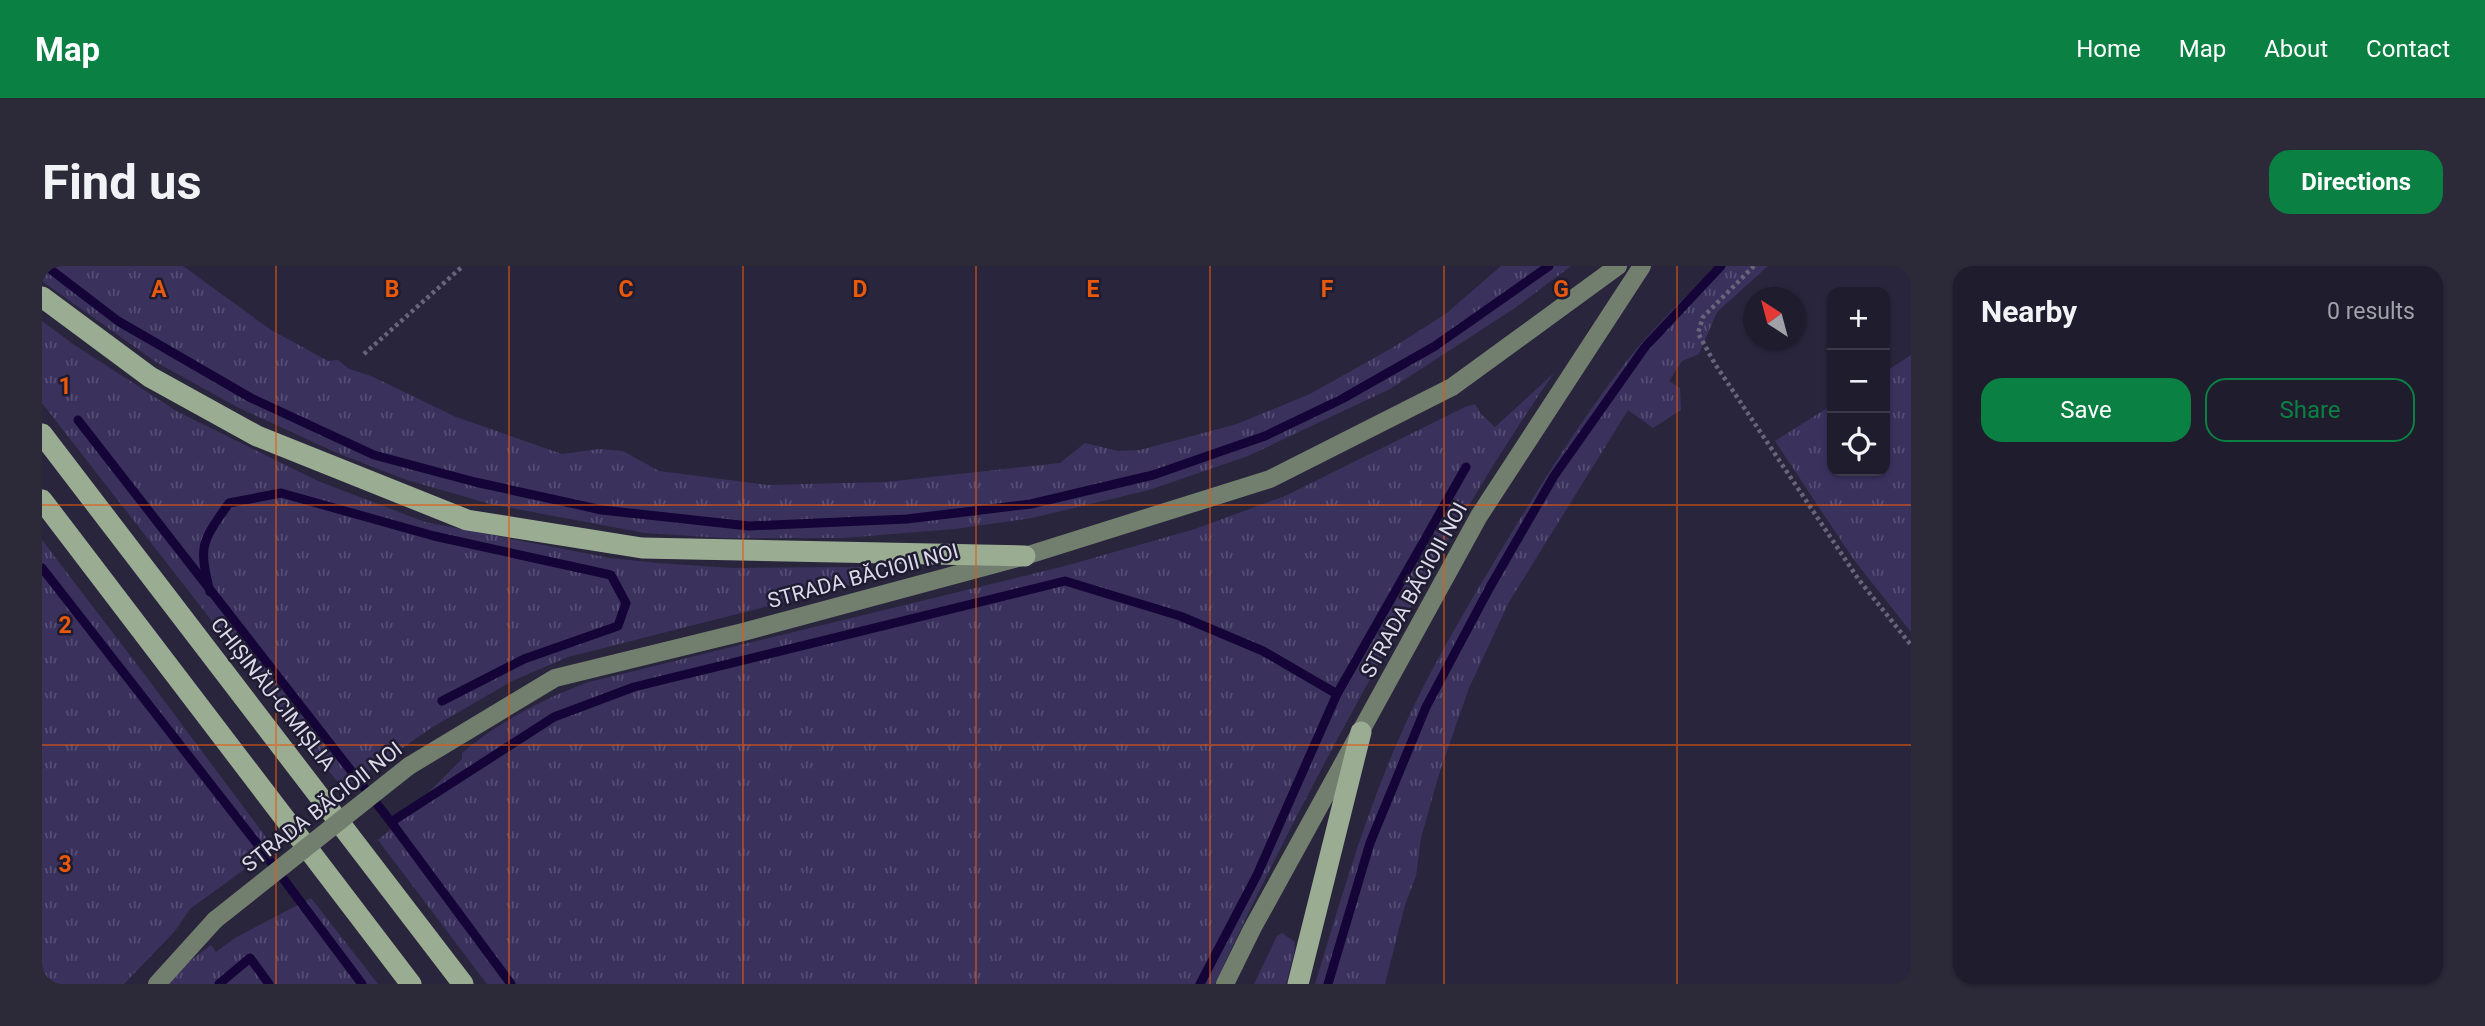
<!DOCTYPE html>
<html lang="en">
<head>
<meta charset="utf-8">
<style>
	body { margin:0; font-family:Roboto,sans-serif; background:#2c2939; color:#f1f3f6 }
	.controls { position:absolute; right:21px; top:21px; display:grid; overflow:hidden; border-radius:14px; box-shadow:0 2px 5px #0004 }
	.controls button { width:63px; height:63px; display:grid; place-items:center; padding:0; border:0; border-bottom:2px solid #3c3a49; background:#1f1c2d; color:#f1f3f6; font:35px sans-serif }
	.compass { position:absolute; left:1701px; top:21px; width:63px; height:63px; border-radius:50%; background:#1f1c2d; box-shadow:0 2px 5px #0004; rotate:324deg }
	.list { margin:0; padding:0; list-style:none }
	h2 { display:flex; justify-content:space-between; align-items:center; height:91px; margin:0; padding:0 28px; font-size:30px }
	h2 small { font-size:23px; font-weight:400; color:#a1a1aa }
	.actions { display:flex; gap:14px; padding:21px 28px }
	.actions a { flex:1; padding:16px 0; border:2px solid #0b8043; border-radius:21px; text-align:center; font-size:24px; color:#0b8043 }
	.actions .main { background:#0b8043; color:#fff }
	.icon { flex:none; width:38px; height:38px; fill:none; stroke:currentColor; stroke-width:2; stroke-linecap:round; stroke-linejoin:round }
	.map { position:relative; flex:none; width:1869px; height:718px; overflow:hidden; border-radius:21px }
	header { display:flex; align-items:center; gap:42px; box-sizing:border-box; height:98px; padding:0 35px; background:#0b8043; color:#fff }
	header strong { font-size:33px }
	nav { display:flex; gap:38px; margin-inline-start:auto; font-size:24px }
	.intro { display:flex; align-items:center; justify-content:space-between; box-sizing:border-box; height:168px; padding:0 42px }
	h1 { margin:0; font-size:49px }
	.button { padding:18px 32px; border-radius:21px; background:#0b8043; color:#fff; font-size:24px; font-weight:700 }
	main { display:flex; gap:42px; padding:0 42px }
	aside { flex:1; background:#1f1c2d; border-radius:21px; box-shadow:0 2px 5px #0004 }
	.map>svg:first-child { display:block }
</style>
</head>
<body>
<header>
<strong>Map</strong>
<nav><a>Home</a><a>Map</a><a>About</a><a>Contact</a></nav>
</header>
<div class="intro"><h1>Find us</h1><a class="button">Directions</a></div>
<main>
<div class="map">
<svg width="1869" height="718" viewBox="0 0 1869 718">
	<defs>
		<pattern id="grass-tufts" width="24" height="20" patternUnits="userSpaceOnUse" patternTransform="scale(1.75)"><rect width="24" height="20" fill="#3a325d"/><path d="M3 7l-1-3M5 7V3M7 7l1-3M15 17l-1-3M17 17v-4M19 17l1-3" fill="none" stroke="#564f74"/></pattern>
	</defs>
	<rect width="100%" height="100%" fill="#29253c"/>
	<g fill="url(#grass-tufts)">
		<polygon points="0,0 141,0 229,64 286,95 296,94 307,103 329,110 414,151 520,188 557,183 581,185 617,205 725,219 844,216 1018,197 1043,177 1076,185 1098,184 1195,158 1268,128 1350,82 1405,47 1459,0 1529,0 1473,42 1348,123 1206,190 1107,224 990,252 913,263 801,272 681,272 603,267 448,238 365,214 295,187 195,141 114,96 4,18 0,15"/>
		<path d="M1675,0h51l-51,46 -18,42 -17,7 -13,20 11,7 1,22 -28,18 -25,-18 -119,192 -40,86 -30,86 -18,64 -5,38 -11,29 -20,79h-70c25,-81 48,-163 82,-241 28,-66 66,-129 103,-191 40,-66 81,-133 129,-194 27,-33 57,-62 88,-92z"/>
		<polygon points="0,55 31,78 136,146 276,215 383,256 568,292 616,297 691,302 820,301 824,311 814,318 526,391 470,415 389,462 301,523 0,137"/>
		<polygon points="1869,89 1869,366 1812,294 1733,175 1790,139 1790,205 1843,205 1843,106"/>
		<path d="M1512,107c-58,83 -108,170 -157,258 -65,115 -127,233 -182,353h-728l-109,-144 19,-16 65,-65v-6c38,-32 81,-54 127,-71l476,-116 130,-37 90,-33 180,-89 10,-3 6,10 14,13z"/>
		<polygon points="0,274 103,409 232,582 148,643 133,665 82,718 0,718"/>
		<polygon points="269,632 336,718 124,718 136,704 169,679 174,686 193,672"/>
		<polygon points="1240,667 1253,676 1252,688 1244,718 1212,718 1235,670"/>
	</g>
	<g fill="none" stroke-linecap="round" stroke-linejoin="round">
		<g stroke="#150437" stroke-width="9">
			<polyline points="4,0 76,55 209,132 332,189 433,216 560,244 707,260 865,253 989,238 1111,209 1223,170 1300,133 1393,80 1507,0"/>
			<polyline points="36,154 349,556 469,718"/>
			<polyline points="0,302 213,575 320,718"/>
			<path d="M168,326c-12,-48 -8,-50 19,-89l52,-10 153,43 177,39 15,28 -8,23 -94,33 -82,42"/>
			<polyline points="349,556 512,451 592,421 1023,315 1138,350 1221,385 1295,428"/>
			<polyline points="177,718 208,692 227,718"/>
			<polyline points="1158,718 1215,609 1295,428 1424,201"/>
			<polyline points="1286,718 1328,577 1384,441 1448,321 1512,210 1603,81 1679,0"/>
		</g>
		<g stroke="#686479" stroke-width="4.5" stroke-dasharray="3.5 3.5" stroke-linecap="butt">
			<polyline points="1712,0 1661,51 1656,67 1673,98 1817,314 1869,379"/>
			<polyline points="322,88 421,0"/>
		</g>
		<g stroke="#737f6e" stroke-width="18">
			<polyline points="367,500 513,412 701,366 983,290 1228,213 1410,121 1576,0"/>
			<polyline points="115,718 173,654"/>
			<polyline points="1183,718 1210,663 1437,250 1600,0"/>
		</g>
		<g stroke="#9aac92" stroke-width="21">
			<polyline points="0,31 108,111 215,170 425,254 600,282 983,290"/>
			<polyline points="0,168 421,718"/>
			<polyline points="0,234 369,718"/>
			<polyline points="1256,718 1319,466"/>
		</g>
		<polyline stroke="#737f6e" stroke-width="18" points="173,654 367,500"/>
	</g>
	<path fill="none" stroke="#e8590c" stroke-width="2" stroke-opacity="0.55" d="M234,0v718M467,0v718M701,0v718M934,0v718M1168,0v718M1402,0v718M1635,0v718M0,239h1869M0,479h1869"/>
	<g text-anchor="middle" stroke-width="5" stroke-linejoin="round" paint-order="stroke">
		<g font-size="21" fill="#dcdaea" stroke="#1f1c31">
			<text transform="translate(821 310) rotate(-15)" y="7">STRADA BĂCIOII NOI</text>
			<text transform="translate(1372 324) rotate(-61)" y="7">STRADA BĂCIOII NOI</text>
			<text transform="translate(231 428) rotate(52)" y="7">CHIȘINĂU-CIMIȘLIA</text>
			<text transform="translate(280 541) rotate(-38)" y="7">STRADA BĂCIOII NOI</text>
		</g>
	</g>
	<g font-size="23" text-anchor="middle" font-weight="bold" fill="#e8590c" stroke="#1f1c31" stroke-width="5" stroke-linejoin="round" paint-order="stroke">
		<text x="117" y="31">A</text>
		<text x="350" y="31">B</text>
		<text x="584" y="31">C</text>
		<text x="818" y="31">D</text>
		<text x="1051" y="31">E</text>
		<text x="1285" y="31">F</text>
		<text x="1519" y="31">G</text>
		<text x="23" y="128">1</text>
		<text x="23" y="367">2</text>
		<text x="23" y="606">3</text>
	</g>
</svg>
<div class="controls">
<button>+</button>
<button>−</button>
<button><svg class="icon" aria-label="locate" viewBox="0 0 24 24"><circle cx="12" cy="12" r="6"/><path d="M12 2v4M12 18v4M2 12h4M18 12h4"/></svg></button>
</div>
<svg class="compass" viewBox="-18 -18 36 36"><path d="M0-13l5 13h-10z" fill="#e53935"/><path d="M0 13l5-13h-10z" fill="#a1a1aa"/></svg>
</div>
<aside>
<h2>Nearby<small>0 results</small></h2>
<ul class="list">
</ul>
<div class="actions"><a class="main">Save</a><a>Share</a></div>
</aside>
</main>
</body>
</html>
